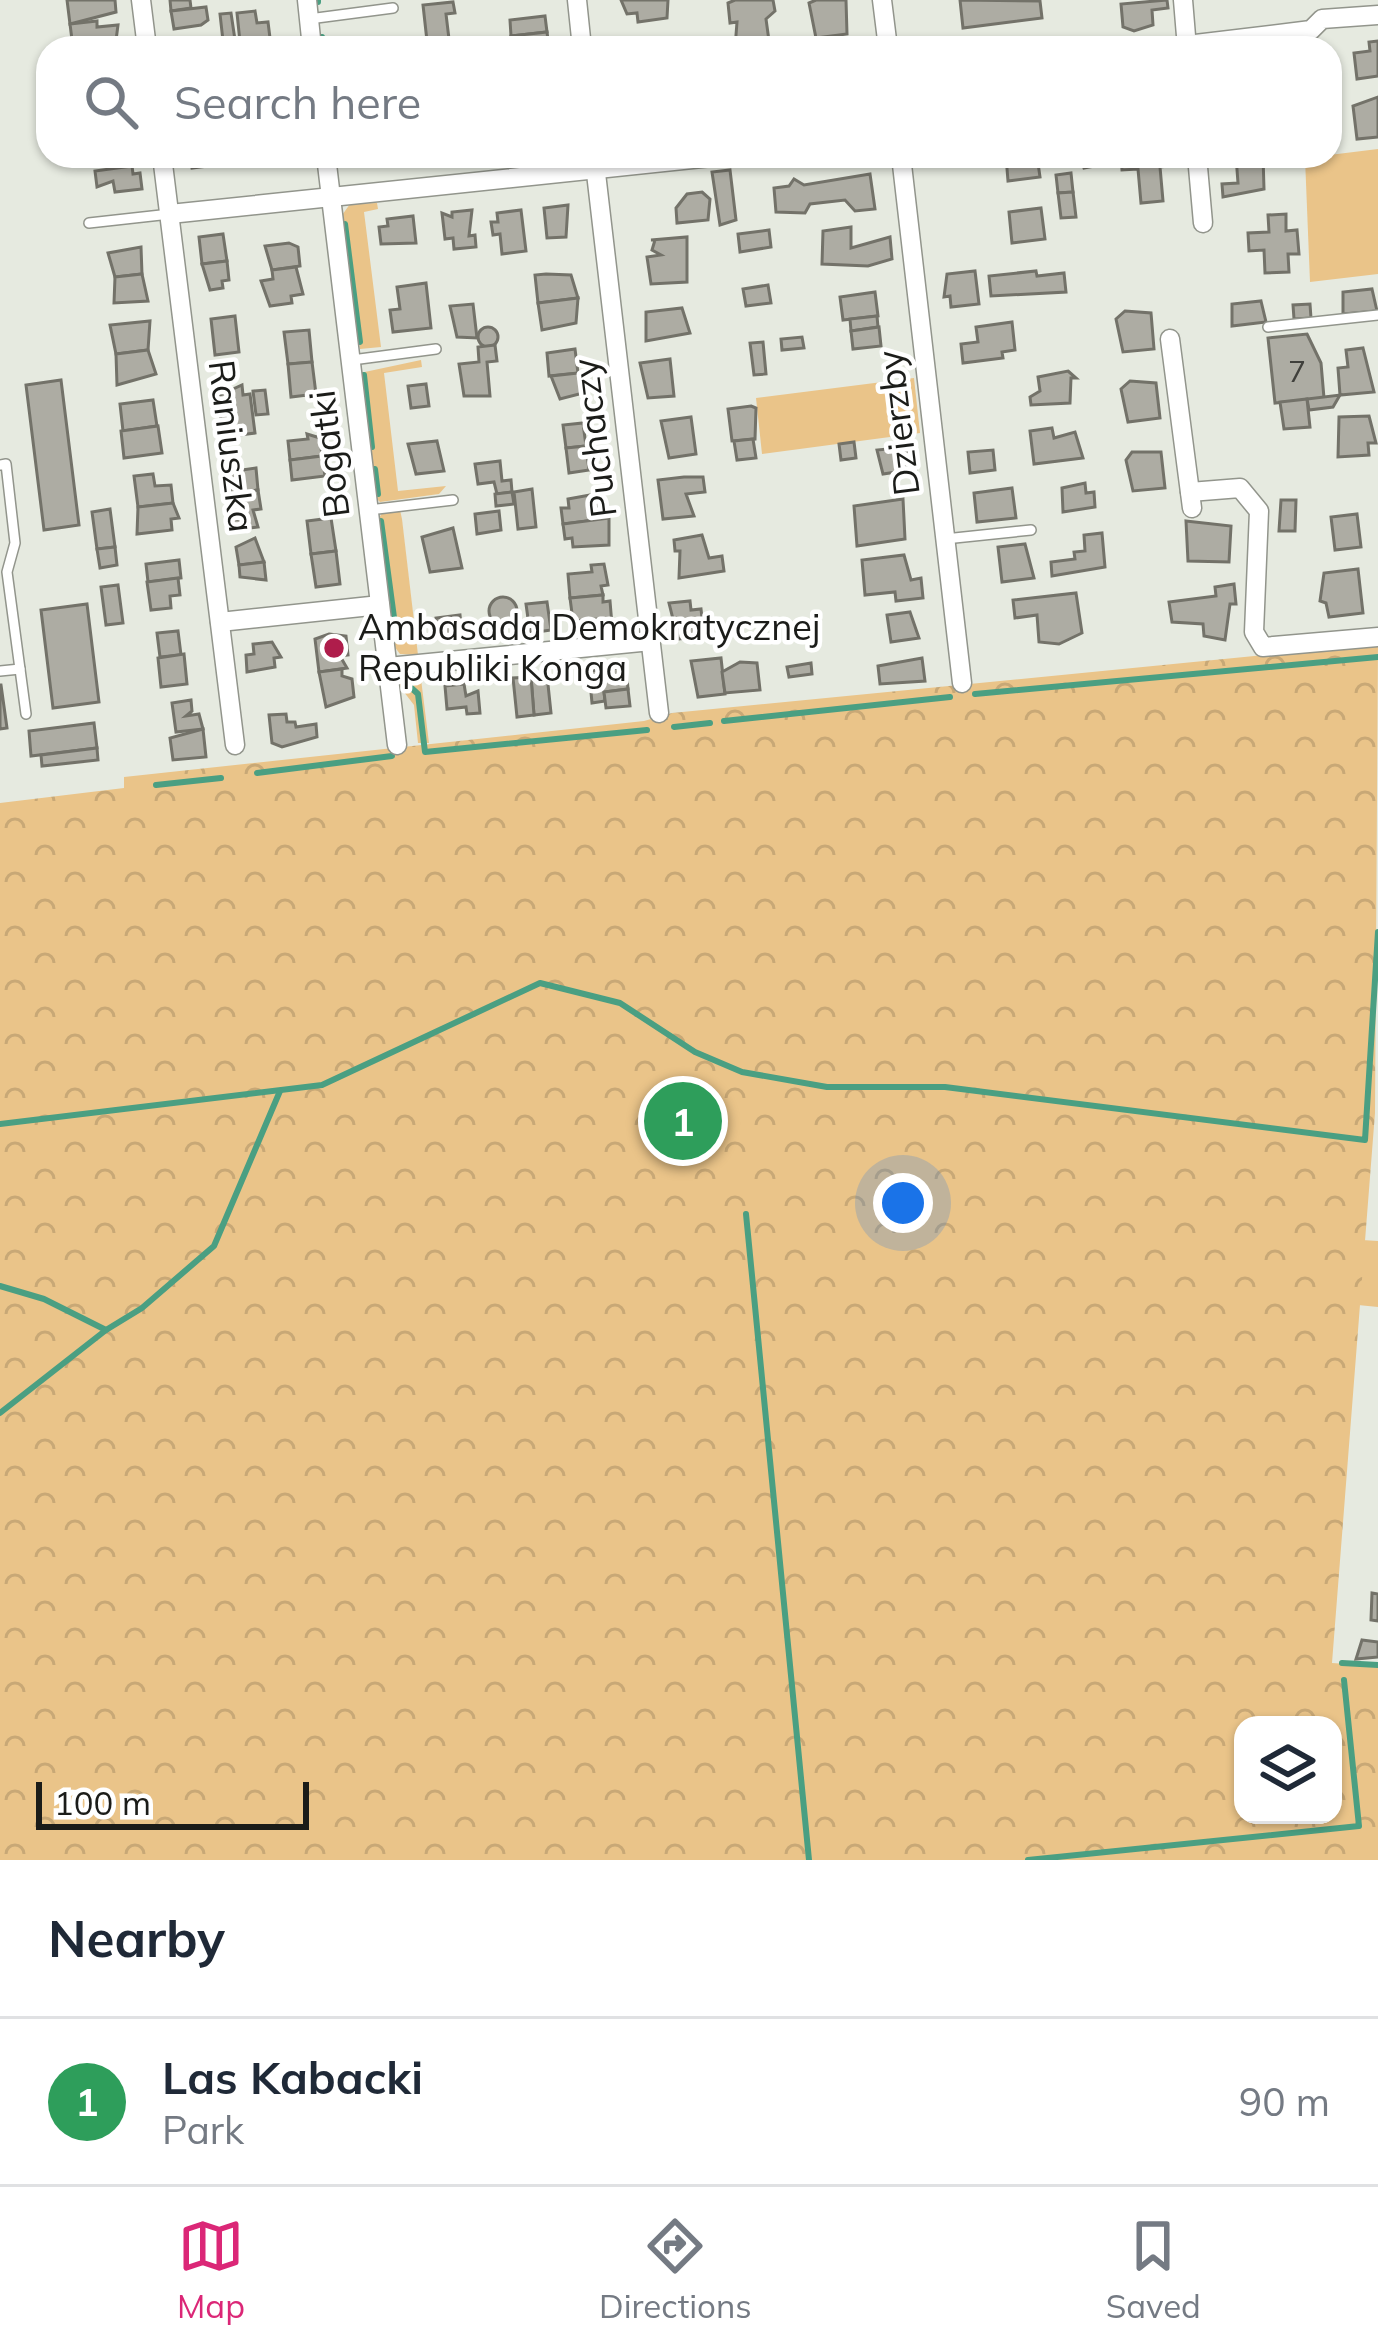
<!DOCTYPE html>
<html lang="en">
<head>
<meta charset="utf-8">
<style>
	body { margin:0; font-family:Mulish,sans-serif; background:#f2f2f3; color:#1f2937 }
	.controls { position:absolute; right:36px; bottom:36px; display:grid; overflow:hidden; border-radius:24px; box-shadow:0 3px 9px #0004 }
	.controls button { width:108px; height:108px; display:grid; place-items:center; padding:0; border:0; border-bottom:3px solid #e0e1e3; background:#fff; color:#1f2937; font:60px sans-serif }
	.scale { position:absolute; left:36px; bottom:30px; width:273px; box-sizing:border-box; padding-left:12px; border:6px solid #1b1c19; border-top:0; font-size:33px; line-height:42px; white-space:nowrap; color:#1b1c19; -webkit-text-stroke:9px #fff; paint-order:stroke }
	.you { position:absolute; left:903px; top:1203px; width:42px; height:42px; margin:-30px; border:9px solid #fff; border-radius:50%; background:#1a73e8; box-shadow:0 0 0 18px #1a73e833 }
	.badge { display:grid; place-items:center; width:78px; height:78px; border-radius:50%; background:#db2777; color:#fff; font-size:39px; font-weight:700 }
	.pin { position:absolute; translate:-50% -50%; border:6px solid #fff; box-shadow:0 3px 12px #0006 }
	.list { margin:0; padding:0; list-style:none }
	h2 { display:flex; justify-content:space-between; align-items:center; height:156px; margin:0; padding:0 48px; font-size:51px }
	h2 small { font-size:39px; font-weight:400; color:#747a83 }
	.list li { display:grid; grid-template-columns:78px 1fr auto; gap:36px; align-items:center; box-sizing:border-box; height:168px; padding:0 48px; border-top:3px solid #e0e1e3 }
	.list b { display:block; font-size:45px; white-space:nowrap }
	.list p { margin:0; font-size:39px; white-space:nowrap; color:#747a83 }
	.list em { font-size:39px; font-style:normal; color:#747a83 }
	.icon { flex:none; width:66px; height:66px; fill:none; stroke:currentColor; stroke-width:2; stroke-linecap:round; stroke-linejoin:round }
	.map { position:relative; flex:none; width:1378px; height:1860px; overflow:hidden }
	.search { position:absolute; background:#fff; box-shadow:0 3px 9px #0004; left:36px; right:36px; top:36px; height:132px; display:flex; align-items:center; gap:30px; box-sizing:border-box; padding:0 42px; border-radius:36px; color:#747a83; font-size:45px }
	.sheet { height:324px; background:#fff }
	nav { display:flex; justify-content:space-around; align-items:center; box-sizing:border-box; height:168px; border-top:3px solid #e0e1e3; background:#fff; font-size:33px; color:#747a83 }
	nav a { display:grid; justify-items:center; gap:6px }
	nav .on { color:#db2777 }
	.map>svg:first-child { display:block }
</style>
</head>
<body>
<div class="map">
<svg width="1378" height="1860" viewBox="0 0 1378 1860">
	<defs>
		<pattern id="forest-crowns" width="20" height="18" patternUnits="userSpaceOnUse" patternTransform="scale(3)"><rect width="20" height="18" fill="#eac489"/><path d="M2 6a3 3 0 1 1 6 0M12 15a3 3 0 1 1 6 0" fill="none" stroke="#c8a876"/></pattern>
	</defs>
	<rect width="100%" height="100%" fill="#e6eae0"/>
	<g fill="#eac489">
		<polygon points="1378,149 1378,274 1310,282 1305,158"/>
		<polygon points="377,203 378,209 364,212 381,347 360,349 340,218 350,204"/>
		<polygon points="421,360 422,367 384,373 398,491 446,486 439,494 380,502 374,496 360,373"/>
		<polygon points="914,378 920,433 762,454 756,398"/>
		<polygon points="400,510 402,519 418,655 400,654 394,646 378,520 382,513"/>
		<polygon points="420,671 429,743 418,743 414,705 397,683 403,674"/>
		<polygon points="1362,1240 1378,1241 1378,1307 1358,1305"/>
	</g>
	<path fill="url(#forest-crowns)" fill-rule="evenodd" d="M1378,644l-3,469 -43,550 46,3v194h-1378v-1057l124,-15v-11l520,-56 28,-8zM1243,1725h90v90h-90z"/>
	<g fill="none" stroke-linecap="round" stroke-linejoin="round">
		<g stroke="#4a9f82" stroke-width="6">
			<polyline points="318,0 318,2"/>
			<polyline points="322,37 323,48"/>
			<polyline points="336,156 336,158"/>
			<polyline points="345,224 360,342"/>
			<polyline points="364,375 372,447"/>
			<polyline points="375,469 378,494"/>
			<polyline points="381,521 397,640"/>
			<polyline points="405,682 418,694 425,752 647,730"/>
			<polyline points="975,694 1378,657"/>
			<polyline points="724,721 950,697"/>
			<polyline points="674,727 710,723"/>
			<polyline points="257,773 392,756"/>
			<polyline points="156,785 221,778"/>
			<polyline points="0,1124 322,1085 540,983 620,1003 695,1052 742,1072 827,1087 945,1087 1365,1140 1378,932"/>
			<polyline points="746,1214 809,1860"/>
			<polyline points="0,1286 44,1299 106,1330 142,1308 214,1246 280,1091"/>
			<polyline points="0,1413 106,1330"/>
			<polyline points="1342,1663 1378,1665"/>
			<polyline points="1028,1860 1359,1826 1344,1680"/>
		</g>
	</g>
	<g fill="#adaca3" stroke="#737269" stroke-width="3">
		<polygon points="67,0 115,0 116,12 70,24"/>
		<polygon points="170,0 190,0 191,8 171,11"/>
		<polygon points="621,0 668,0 667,18 638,22 637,13 627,14"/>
		<polygon points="735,0 773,0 775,11 766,19 770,48 735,48 737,22 730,23 728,3"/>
		<polygon points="816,0 846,0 847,34 816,38 809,3"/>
		<polygon points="960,0 1040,1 1042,18 963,28"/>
		<polygon points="1167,0 1168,8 1152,10 1153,25 1134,31 1123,27 1121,4"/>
		<polygon points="453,2 455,13 446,14 449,39 427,41 423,5"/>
		<polygon points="206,7 208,20 201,25 174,29 171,11"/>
		<polygon points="255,11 257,23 268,22 270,38 240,42 237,13"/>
		<polygon points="231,13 235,40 223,41 220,14"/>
		<polygon points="545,16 547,32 511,36 510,20"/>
		<polygon points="97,21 97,27 118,25 115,48 73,48 70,24"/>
		<polygon points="547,32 549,48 513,48 511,36"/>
		<polygon points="270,38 271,48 241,48 240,42"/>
		<polygon points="366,40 388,42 389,48 358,48 358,41"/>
		<polygon points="1378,41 1378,76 1357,79 1354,53 1370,51 1369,42"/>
		<polygon points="1043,42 1044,48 995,48"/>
		<polygon points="1378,97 1378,137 1357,139 1353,106"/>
		<polygon points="99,156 137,156 137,158 129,158 130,166 112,169 111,160 99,162"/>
		<polygon points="190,156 215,156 216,165 192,168"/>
		<polygon points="1006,156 1037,156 1040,177 1008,181"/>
		<polygon points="1080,156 1105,156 1105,164 1084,168"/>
		<polygon points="1121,156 1175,156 1176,165 1160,167 1163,201 1141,203 1138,169 1122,170"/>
		<polygon points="1263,156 1264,189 1223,197 1222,184 1238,183 1236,156"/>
		<polygon points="132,166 133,174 140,173 142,189 115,192 113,181 97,187 95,171"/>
		<polygon points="730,170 736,220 720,225 712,172"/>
		<polygon points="1071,173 1073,192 1058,193 1056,175"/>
		<polygon points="870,174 875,209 855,211 845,200 810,204 805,213 776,212 774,188 789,186 794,179 804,185"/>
		<polygon points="702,192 710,199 708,220 677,223 676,208 687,194"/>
		<polygon points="1073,192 1076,217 1061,218 1058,193"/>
		<polygon points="568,205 566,237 547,238 544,208"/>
		<polygon points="1041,208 1045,239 1012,243 1009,212"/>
		<polygon points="472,210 469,236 475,235 476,247 454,249 453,238 445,239 442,213 452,217 452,212"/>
		<polygon points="521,210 526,251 502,254 500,234 493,235 491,222 498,222 497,213"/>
		<polygon points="1286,214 1286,231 1297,230 1299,254 1288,254 1289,272 1265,273 1264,250 1249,251 1248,233 1269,232 1268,215"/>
		<polygon points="413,216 416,243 381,244 379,227 388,226 387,219"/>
		<polygon points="851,227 851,248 890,237 892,259 868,266 822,264 823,231"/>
		<polygon points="769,230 771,247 740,252 738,234"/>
		<polygon points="223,234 227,261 202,264 199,237"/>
		<polygon points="687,237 687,282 651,284 647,257 661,255 652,250 655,240 651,240"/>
		<polygon points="289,243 298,247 300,266 272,270 265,246"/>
		<polygon points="141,247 142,274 115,277 108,253"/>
		<polygon points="227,261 229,280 222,281 223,288 210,290 202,264"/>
		<polygon points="296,267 303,294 291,296 292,303 270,306 261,281 273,279 272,270"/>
		<polygon points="975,271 979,304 951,307 950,296 944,297 947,274"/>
		<polygon points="1036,271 1037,276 1064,273 1066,292 991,296 989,276"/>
		<polygon points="142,274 148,301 114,303 115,277"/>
		<polygon points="546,274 571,275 578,298 538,303 535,275"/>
		<polygon points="426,283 431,328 393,332 390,310 400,309 397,287"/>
		<polygon points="768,285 771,303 746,306 743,289"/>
		<polygon points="1372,289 1377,311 1343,314 1343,292"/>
		<polygon points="875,292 878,316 843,320 840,297"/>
		<polygon points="578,298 576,323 542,330 538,303"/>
		<polygon points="1261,301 1266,322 1232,326 1232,304"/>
		<polygon points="473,304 477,338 457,337 450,306"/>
		<polygon points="1310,304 1311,318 1294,319 1293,305"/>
		<polygon points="682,308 690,333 646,341 646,312"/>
		<polygon points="1125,311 1151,313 1154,349 1123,352 1116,319"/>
		<polygon points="235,316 239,352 215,355 211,319"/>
		<polygon points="877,316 878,327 851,331 850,319"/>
		<polygon points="150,321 148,350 116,354 110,325"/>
		<polygon points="1012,322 1015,350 1002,352 1003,358 963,363 961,344 978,342 976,327"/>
		<polygon points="879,327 881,346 853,349 851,331"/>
		<circle cx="488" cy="337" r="10"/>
		<polygon points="309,330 312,362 288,364 284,332"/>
		<polygon points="1307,334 1321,363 1324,398 1275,403 1268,338"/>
		<polygon points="802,337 804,348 782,350 781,339"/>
		<polygon points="763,342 766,374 754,375 750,343"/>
		<polygon points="495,345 497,361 487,362 490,396 464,396 459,364 479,362 478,347"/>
		<polygon points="1363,348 1374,392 1340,395 1338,368 1348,367 1346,350"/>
		<polygon points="575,349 578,373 549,376 547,353"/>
		<polygon points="148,350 156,374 117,385 116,354"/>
		<polygon points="670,359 674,396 648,398 640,363"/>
		<polygon points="312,362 316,394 291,397 288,364"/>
		<polygon points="1068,371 1076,378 1071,378 1070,403 1031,405 1030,397 1040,391 1038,377"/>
		<polygon points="578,373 587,392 560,399 551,376"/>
		<polygon points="61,380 79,525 44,530 26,385"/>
		<polygon points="1130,381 1156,383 1160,418 1128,422 1121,389"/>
		<polygon points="426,384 429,406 411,408 408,386"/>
		<polygon points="242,385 243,395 250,394 255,433 223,437 218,396"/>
		<polygon points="265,390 268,414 256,415 253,391"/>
		<polygon points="1340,395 1333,407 1309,410 1307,399"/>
		<polygon points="1307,399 1310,427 1284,429 1280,402"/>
		<polygon points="153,400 157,426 123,431 120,404"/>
		<polygon points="751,406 756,408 755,439 732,441 728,409"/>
		<polygon points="1369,416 1376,443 1368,443 1369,455 1338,457 1339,417"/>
		<polygon points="691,417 696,454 669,458 661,421"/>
		<polygon points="583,423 586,446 566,448 563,425"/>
		<polygon points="158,426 162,453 124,458 121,431"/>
		<polygon points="1052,428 1054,438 1075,432 1083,458 1034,464 1030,431"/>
		<polygon points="307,434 320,438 322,456 290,460 288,441 308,439"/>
		<polygon points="753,439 756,458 737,460 734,441"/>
		<polygon points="437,441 444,471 416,474 408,444"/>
		<polygon points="854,442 856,458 841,460 839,444"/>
		<polygon points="586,446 589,470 569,473 566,448"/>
		<polygon points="907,447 916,469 883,474 877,450"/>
		<polygon points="993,450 995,470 970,473 968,452"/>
		<polygon points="1132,452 1161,452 1165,488 1133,491 1126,460"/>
		<polygon points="322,456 325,476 292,480 290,460"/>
		<polygon points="500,461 502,481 511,480 512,492 497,494 494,482 478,484 475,464"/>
		<polygon points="256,468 258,490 231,494 228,472"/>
		<polygon points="153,474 155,486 171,485 173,503 138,507 134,476"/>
		<polygon points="684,477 703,477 705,492 686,494 694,516 663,519 658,480"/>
		<polygon points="1085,483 1086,493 1094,492 1095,507 1063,512 1062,488"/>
		<polygon points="1012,488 1016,518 977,522 974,493"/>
		<polygon points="532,489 536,527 518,529 514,492"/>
		<polygon points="258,490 261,509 253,510 258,527 232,530 230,520 239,519 238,512 228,513 226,495"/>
		<polygon points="512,492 514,504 496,506 495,494"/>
		<polygon points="601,493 604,519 563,524 561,508 569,508 568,499"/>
		<polygon points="903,499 905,539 857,546 854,506"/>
		<polygon points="1281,500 1296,500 1295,531 1279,531"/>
		<polygon points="173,503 179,518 171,519 172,530 137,534 138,507"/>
		<polygon points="110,509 115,547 97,549 92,512"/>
		<polygon points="499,511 501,530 477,534 475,514"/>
		<polygon points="1357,514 1361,547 1335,550 1331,517"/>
		<polygon points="331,518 336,551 311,554 307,521"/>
		<polygon points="609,518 609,545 573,547 572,538 565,539 563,524"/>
		<polygon points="1186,521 1231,526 1229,562 1188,561"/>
		<polygon points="453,528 462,568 430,572 422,537"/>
		<polygon points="1102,533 1105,567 1052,576 1051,562 1075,559 1074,552 1085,551 1084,535"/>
		<polygon points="702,535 709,558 722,556 724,571 679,578 680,551 675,551 674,540"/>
		<polygon points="255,538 264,562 239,565 236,547"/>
		<polygon points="1025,544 1034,578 1002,582 998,547"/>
		<polygon points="115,547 117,565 100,568 97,549"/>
		<polygon points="336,551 340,584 316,587 311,554"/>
		<polygon points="904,555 911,580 921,578 923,598 896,601 895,592 865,595 862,560"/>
		<polygon points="179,560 181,578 148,582 146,564"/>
		<polygon points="264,562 266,580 240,577 239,565"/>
		<polygon points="604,564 608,585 601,586 603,595 570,598 568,574 592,572 591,565"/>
		<polygon points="1358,569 1363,613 1329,617 1326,603 1320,601 1324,573"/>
		<polygon points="178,578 180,595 170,596 171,608 151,610 147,582"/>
		<polygon points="1234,584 1236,604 1230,604 1225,640 1204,636 1203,624 1172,622 1169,602 1216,596 1215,587"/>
		<polygon points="118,585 123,623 106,625 101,587"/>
		<polygon points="1076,593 1082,633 1059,644 1039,642 1037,615 1015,618 1013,600"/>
		<polygon points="603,595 603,602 610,601 612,625 598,626 597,619 573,621 570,598"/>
		<circle cx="503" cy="611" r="14"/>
		<polygon points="690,601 691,610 701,609 704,636 678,639 669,603"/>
		<polygon points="547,602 551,630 530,633 526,604"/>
		<polygon points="87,604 99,702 53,708 41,610"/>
		<polygon points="910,612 919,638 891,642 887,615"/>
		<polygon points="460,615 462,634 438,637 436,618"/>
		<polygon points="178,631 181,655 160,657 157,633"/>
		<polygon points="329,634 346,636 348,655 340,656 347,668 319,672 315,639"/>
		<polygon points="272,642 281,657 274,658 275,667 247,672 246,655 254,654 253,644"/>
		<polygon points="184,654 187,684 161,687 158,658"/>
		<polygon points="721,658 725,694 698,697 691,661"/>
		<polygon points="922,658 925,681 880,684 878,666"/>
		<polygon points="740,662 757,663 760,690 725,693 722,672"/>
		<polygon points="811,663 812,674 789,677 787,667"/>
		<polygon points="626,667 628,689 604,692 605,701 592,703 589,671"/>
		<polygon points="342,669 342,676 352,679 354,697 326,707 319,672"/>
		<polygon points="547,675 551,713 534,715 531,677"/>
		<polygon points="531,677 534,715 517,717 513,678"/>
		<polygon points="464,684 466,696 478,691 480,713 467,714 466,707 447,709 445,686"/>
		<polygon points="1,685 7,728 0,729 0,685"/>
		<polygon points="628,689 630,706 606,708 604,692"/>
		<polygon points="191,700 192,711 186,716 199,714 203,729 176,732 172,703"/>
		<polygon points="286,714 287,722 295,722 296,727 316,724 317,737 282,747 272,743 269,715"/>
		<polygon points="94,723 97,748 31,756 29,731"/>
		<polygon points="203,729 206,757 173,760 170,738"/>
		<polygon points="97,748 98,760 42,766 41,755"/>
		<polygon points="1372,1593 1378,1594 1378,1621 1371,1620"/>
		<polygon points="1362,1640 1378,1642 1378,1657 1356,1659"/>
	</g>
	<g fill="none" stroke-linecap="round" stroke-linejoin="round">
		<g stroke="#92958c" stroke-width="12">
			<g id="lane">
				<polyline points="309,19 393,8"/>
				<polyline points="89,223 170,214"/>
				<polyline points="1268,327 1378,315"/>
				<polyline points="352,360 436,349"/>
				<polyline points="0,465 6,464 15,543 7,572 26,714"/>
				<polyline points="369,510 453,500"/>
				<polyline points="945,539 1031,530"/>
				<polyline points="0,671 20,669"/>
			</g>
		</g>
		<g stroke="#92958c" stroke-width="21">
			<g id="street">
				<polyline points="141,0 147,48"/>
				<polyline points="307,0 312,48"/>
				<polyline points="577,0 582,48"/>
				<polyline points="882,0 888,48"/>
				<polyline points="1183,0 1187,48"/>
				<polyline points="1187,45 1311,30 1322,19 1378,15"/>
				<polyline points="162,156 235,745"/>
				<polyline points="326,156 397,745"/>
				<polyline points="594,156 659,713"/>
				<polyline points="901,156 962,683"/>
				<polyline points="1197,156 1203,223"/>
				<polyline points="170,214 721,156"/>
				<polyline points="1170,339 1192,508"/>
				<polyline points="1190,492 1240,488 1259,511 1254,632 1263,647 1378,637"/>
				<polyline points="220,622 380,605"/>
				<polyline points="388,667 651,641"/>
			</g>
		</g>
		<use href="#lane" stroke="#fff" stroke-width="9"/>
		<use href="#street" stroke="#fff" stroke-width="18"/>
	</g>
	<circle fill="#af1d4b" stroke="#fff" stroke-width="4.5" cx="334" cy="648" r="12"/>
	<g text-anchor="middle" stroke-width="9" stroke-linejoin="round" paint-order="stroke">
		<g font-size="30" fill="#40403c">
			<text x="1297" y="382">7</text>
		</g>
		<g font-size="36" fill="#1b1c19" stroke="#fff">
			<text transform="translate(898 423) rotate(-97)" y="13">Dzierzby</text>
			<text transform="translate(594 438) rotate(-97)" y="13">Puchaczy</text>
			<text transform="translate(232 446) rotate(83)" y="13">Raniuszka</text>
			<text transform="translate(329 454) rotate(-97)" y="13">Bogatki</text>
		</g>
		<g font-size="36" fill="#1b1c19" stroke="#fff" text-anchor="start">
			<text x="358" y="640">Ambasada Demokratycznej<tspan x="358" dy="41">Republiki Konga</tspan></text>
		</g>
	</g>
</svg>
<div class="controls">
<button><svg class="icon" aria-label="layers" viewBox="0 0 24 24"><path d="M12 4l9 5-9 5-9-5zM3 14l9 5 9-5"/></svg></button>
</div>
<div class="scale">100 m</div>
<div class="you"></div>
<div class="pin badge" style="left:683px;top:1121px;background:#2e9e5b">1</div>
<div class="search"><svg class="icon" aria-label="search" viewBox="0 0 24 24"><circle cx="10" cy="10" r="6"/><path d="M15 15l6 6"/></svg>Search here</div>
</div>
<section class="sheet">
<h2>Nearby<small></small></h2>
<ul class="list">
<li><span class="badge" style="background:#2e9e5b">1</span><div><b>Las Kabacki</b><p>Park</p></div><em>90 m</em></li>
</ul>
</section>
<nav>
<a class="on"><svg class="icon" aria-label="map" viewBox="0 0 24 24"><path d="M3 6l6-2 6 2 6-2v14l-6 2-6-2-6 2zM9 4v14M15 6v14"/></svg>Map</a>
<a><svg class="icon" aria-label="directions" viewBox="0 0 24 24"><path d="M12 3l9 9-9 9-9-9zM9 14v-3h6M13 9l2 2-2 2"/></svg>Directions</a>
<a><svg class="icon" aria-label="saved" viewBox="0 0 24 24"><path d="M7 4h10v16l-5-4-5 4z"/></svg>Saved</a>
</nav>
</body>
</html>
